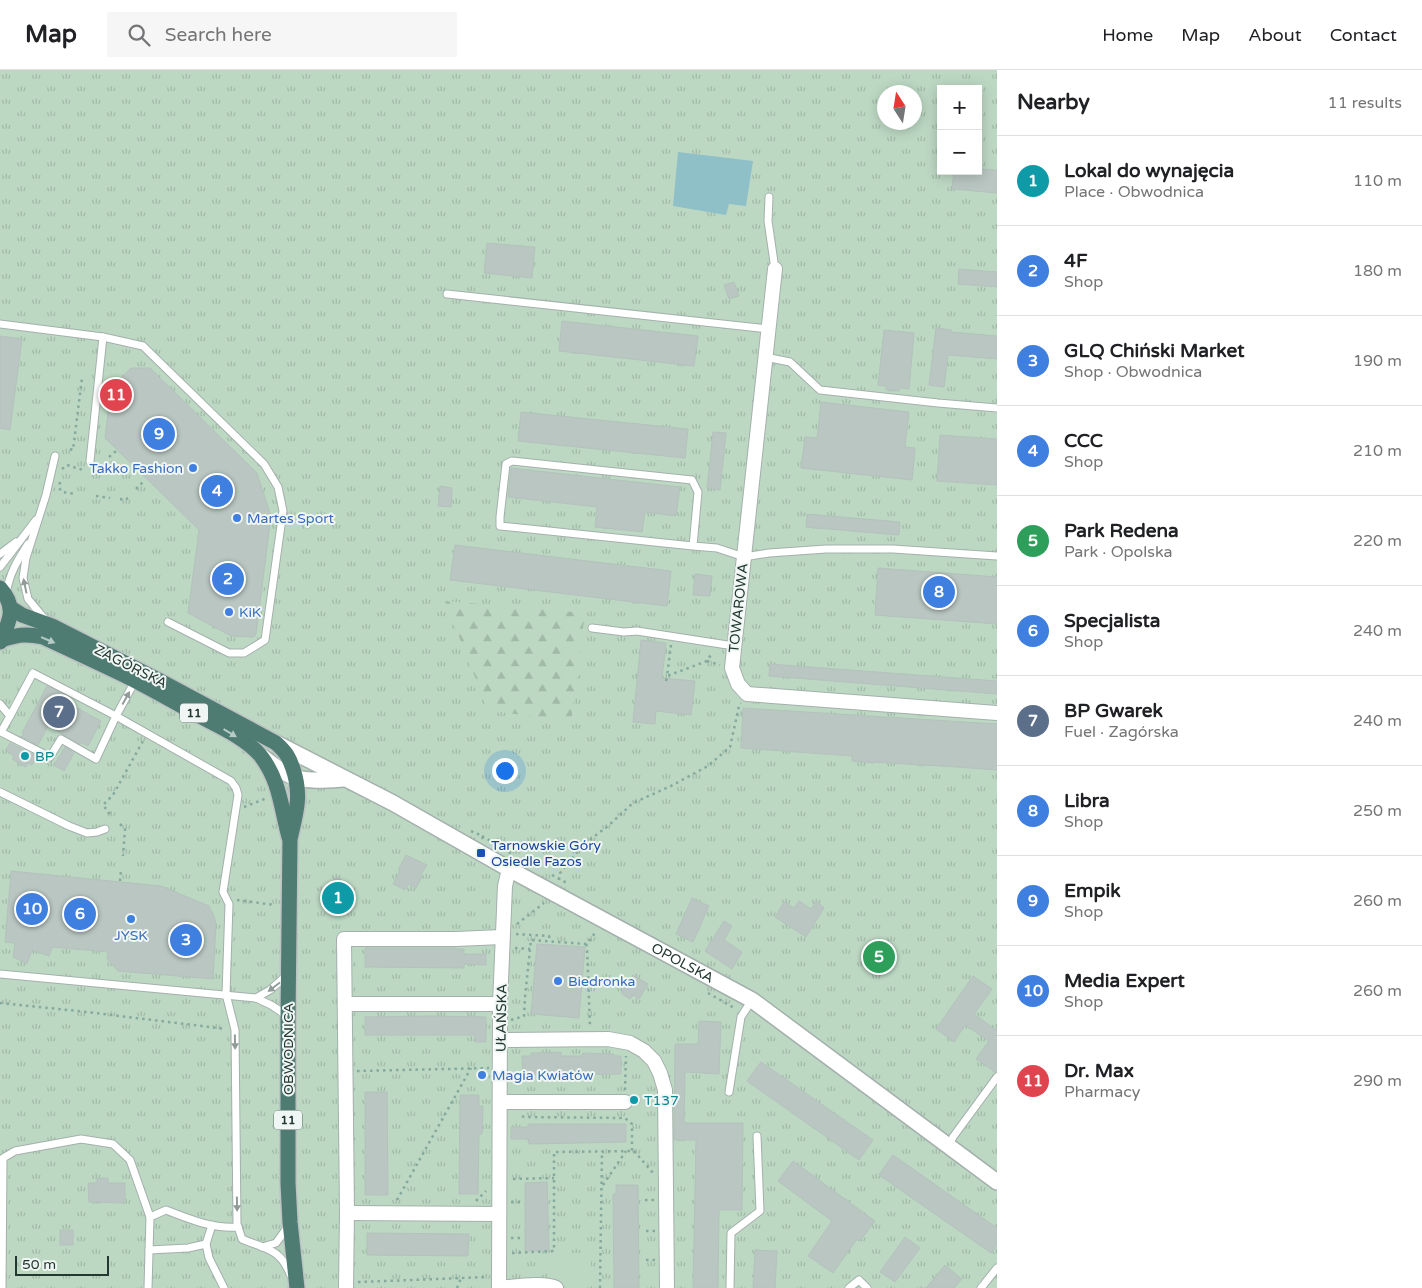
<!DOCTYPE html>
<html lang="en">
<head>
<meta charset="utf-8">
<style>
	body { margin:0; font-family:"Varela Round",sans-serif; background:#f6f6f6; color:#202124 }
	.controls { position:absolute; right:15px; top:15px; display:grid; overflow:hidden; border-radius:0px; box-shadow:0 2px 12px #0003 }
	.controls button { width:45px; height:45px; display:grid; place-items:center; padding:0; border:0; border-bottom:1px solid #e0e0e0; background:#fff; color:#202124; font:25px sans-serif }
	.compass { position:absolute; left:877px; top:15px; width:45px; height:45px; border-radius:50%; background:#fff; box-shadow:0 2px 12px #0003; rotate:348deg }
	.scale { position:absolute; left:15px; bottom:12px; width:94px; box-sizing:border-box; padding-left:5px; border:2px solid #233832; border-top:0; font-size:14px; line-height:18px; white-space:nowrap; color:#233832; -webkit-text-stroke:4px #f0f6f3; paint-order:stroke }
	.you { position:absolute; left:504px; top:700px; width:18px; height:18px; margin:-12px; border:4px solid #fff; border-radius:50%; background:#1a73e8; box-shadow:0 0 0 8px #1a73e833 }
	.badge { display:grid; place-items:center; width:32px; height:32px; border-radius:50%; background:#db2777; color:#fff; font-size:16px; font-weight:700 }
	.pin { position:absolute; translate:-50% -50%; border:2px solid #fff; box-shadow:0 1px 5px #0006 }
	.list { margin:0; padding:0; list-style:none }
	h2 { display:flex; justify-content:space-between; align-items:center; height:65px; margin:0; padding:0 20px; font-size:21px }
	h2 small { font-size:16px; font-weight:400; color:#757577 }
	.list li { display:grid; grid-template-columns:32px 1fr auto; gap:15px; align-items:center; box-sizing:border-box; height:90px; padding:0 20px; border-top:1px solid #e0e0e0 }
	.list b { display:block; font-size:19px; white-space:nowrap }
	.list p { margin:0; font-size:16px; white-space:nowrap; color:#757577 }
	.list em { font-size:16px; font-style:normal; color:#757577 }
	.icon { flex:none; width:28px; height:28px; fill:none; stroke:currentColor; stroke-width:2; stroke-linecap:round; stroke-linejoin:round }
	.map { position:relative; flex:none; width:997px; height:1218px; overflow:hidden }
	header { display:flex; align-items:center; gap:30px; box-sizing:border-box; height:70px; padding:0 25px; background:#fff; border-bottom:1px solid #e0e0e0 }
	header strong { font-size:24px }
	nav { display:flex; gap:28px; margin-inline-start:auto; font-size:18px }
	.search { width:350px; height:45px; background:#f6f6f6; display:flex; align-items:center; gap:12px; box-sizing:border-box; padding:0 18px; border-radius:0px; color:#757577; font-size:19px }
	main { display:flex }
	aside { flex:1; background:#fff }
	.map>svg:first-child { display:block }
</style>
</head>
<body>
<header>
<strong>Map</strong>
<div class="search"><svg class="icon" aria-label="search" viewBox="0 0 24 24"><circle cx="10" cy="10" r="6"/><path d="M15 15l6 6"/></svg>Search here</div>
<nav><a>Home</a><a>Map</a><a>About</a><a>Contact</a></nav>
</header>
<main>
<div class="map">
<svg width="997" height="1218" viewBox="0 0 997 1218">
	<defs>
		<pattern id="grass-tufts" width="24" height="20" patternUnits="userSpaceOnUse" patternTransform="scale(1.25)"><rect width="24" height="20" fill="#bcd8c3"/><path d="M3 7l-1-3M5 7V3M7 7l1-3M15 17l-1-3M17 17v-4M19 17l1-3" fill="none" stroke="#a1baa8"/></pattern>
		<pattern id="forest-firs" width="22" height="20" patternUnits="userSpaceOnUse" patternTransform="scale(1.25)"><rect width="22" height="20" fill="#bcd8c3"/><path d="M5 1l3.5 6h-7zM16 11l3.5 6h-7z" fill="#a1baa8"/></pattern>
	</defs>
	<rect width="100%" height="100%" fill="#e0e9e5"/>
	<path fill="url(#grass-tufts)" fill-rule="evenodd" d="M0,0h997v1218h-997zM941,19h37v82h-37zM884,22h30v30h-30z"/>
	<polygon fill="url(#forest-firs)" points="445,531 585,543 571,652 488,640"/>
	<rect fill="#bcd8c3" x="547" y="1183" width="44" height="29"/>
	<polygon fill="#8fc0c8" points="678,82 753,91 746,136 729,134 726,145 673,136"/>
	<g fill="#b9c6c1" stroke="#b4c2bc">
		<polygon points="978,99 997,100 997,123 952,119 954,101 978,101"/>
		<polygon points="487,173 535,177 532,208 484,203"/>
		<polygon points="959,199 997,202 997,217 958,214"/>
		<polygon points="734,212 739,226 729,229 724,215"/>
		<polygon points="562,251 698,266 694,296 559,281"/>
		<polygon points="936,258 951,260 951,262 997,266 997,289 948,285 944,317 929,315"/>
		<polygon points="884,260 914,263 909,319 900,318 899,321 886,320 886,316 878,315"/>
		<polygon points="0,266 22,269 10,360 0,358"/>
		<polygon points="131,298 150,298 257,403 271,446 256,564 254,567 231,566 188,543 199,460 105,368 111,318"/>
		<polygon points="821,332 909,342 905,377 915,378 912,410 801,398 805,367 817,368"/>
		<polygon points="521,342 688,359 685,388 518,371"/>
		<polygon points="713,362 726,363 720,420 707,418"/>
		<polygon points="940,365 997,369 997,415 937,411"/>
		<polygon points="511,398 680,417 676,446 645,442 642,462 595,457 597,437 508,427"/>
		<polygon points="440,416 452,418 451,437 438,436"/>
		<polygon points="807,444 900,452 899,465 806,457"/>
		<polygon points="455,475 671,501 667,536 450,510"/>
		<polygon points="878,498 997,507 997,554 875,545"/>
		<polygon points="695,504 712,506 710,526 693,525"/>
		<polygon points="641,570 666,573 662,608 695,611 691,645 656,641 655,654 633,652"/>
		<polygon points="770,594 997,611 997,624 769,606"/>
		<polygon points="47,616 67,626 64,631 101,651 88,676 80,672 80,674 48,656 38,675 22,667 24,664 22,663"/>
		<polygon points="743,638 997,654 997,700 956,697 874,692 874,693 852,691 852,686 741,678"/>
		<polygon points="10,673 37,687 32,695 28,693 26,697 12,689 14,686 6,680"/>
		<polygon points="65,677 74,683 64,701 54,695"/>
		<polygon points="406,785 427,795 421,804 422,807 416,818 408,814 405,820 393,814 399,803 399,798"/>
		<polygon points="11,801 161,816 209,836 214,846 216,854 213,909 118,901 107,889 108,882 52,877 49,886 32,880 27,894 13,887 15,873 5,872"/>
		<polygon points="337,808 341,809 343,812 343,816 346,817 342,838 332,836 335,820 332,818 331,813 334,809"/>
		<polygon points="692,828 709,836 693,872 676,864"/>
		<polygon points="799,831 811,839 816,831 824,838 806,867 775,847 784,832 794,838"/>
		<polygon points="724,851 732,856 724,870 742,882 732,899 705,881"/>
		<polygon points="537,874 585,877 579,948 531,944"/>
		<polygon points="365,878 456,878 456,879 464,879 464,884 486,884 486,895 464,894 464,898 365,897"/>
		<polygon points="633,905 648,914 639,929 633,925 630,929 621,923"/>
		<polygon points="973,906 992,919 974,944 996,960 997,959 997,1002 995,1002 976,989 989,971 965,955 954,972 936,959"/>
		<polygon points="431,946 486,947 486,972 475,972 475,965 365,965 365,947"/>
		<polygon points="699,951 721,952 719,1004 685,1002 684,1053 743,1053 742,1140 719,1140 718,1218 693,1218 696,1070 674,1070 675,974 698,974"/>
		<polygon points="561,982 561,986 582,986 583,983 614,984 614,986 621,986 621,1004 523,1005 522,986 531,986 531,983"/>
		<polygon points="761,992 873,1070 859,1090 747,1011"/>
		<polygon points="365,1022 387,1022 388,1125 365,1125"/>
		<polygon points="460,1025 479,1025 479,1036 483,1036 482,1064 479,1064 478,1124 459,1124"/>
		<polygon points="528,1054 626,1054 626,1072 529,1074 529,1069 511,1069 511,1057 528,1057"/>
		<polygon points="893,1085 997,1158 997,1175 991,1183 879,1105"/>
		<polygon points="793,1091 875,1151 860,1171 857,1169 833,1203 808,1186 832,1151 778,1111"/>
		<polygon points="97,1108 108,1108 108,1113 125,1113 125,1133 89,1132 88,1113 97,1113"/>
		<polygon points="547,1112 549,1181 525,1181 525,1113"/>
		<polygon points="616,1115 638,1115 639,1218 614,1218 613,1124 616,1124"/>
		<rect x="60" y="1160" width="13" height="15"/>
		<polygon points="367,1163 469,1164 468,1186 367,1185"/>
		<polygon points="905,1167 920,1178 895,1212 880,1202"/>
		<polygon points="755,1180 777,1181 775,1218 753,1218"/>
		<polygon points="945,1195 962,1209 954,1218 926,1218"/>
	</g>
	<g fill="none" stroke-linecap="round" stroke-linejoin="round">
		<g stroke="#a4b0ac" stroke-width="9">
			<g id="service">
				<polyline points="769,127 768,151 775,199"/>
				<polyline points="447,224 768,259"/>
				<polyline points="0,254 103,267 143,276 264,394 278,417 283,441 265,570 244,583 229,583 168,552"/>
				<polyline points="765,287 790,292 820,320 938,333 997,338"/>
				<polyline points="90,391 103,267"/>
				<polyline points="693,476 698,422 692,410 512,391 506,394 500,447 500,456 693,476 717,478 744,487 769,483 826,479 893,479 997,486"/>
				<polyline points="0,484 16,472"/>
				<polyline points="0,497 36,450"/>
				<path d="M6,525c3,-21 11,-34 22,-51"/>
				<polyline points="44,548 28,529 23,508 26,488 46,425 55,386"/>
				<polyline points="592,558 624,562 637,561 734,576"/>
				<polyline points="0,634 10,646 1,662 50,687 61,669 96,689 116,646 135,611"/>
				<path d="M10,646l23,-43 83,43 115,65 5,7 2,7 -15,97 6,12 -3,90 9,36 2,194 5,15c23,10 38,9 48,35"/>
				<polyline points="0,722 69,756 87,763 97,762 105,759"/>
				<polyline points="0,904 256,928 271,935 286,945"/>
				<polyline points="256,928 270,920 286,906"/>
				<polyline points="729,1022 741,947 752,930"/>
				<polyline points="949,1075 953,1067 997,1007"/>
				<path d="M150,1147l16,-7c23,9 47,19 72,17"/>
				<polyline points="212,1155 206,1174 209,1188 224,1218"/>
				<polyline points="262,1177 276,1173 289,1155"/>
				<polyline points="149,1180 188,1178 206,1174"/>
				<polyline points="2,1218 3,1088 15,1081 81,1069 113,1074 130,1090 150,1147 148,1218"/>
				<polyline points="730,1218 731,1163 760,1141 757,1066"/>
				<polyline points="849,1218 859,1210 867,1218"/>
				<polyline points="981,1218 997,1198"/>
			</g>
		</g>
		<g stroke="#a4b0ac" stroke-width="16">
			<g id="minor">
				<polyline points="775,199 732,598 738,614 747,624 997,643"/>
				<polyline points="345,934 500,934"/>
				<polyline points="500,970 608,969 630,973 644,981 654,991 660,1003 665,1020 667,1218"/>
				<polyline points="500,1032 625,1032"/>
				<polyline points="347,1143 499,1144"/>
				<polyline points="346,1218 347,1143 344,869 456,869 502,867"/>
				<polyline points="499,1218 500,934 505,816 509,799"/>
				<path d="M499,1218c14,-1 45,-6 57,0"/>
			</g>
		</g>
		<g stroke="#a4b0ac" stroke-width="18">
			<g id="tertiary">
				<path id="s1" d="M278,674l115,59 116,66 243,131 245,182"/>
				<path d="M260,685c11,8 22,18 34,22 14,5 35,3 49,2"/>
			</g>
		</g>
		<g stroke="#bdc3c2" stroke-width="18">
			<g id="trunk">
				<path d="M0,518c17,19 10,33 0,54"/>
				<path d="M11,538l11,7 30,11 108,55 116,62c10,9 13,14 17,26 9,26 3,44 -3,70l-2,178v166l2,39 7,66"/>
				<path d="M1,570c17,-5 24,-7 42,-3 28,13 56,26 83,39 24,12 47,25 70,38 20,11 49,23 64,41 20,25 21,53 29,82"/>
			</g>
		</g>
		<g stroke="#85a99d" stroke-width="2.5" stroke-dasharray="2.5 4" stroke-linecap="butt">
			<polyline points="70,379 73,380 82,308"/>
			<polyline points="109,387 116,381"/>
			<polyline points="62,399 67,395 83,400"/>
			<polyline points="60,412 59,418 62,422 76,424"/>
			<polyline points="136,419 145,410"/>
			<polyline points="96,426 110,428"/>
			<polyline points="120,429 125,430 128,428"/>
			<polyline points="671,575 667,606 707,591 712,583"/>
			<polyline points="707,591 720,595"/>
			<polyline points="666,611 667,606"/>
			<polyline points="244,737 267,728"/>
			<polyline points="110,744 103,735 113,725 143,671"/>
			<polyline points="120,754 125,759 123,786"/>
			<polyline points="471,761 482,766 483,769"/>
			<polyline points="482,766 494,773"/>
			<polyline points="492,774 494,773 512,784"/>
			<polyline points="552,805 567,813"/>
			<polyline points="559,810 560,803 583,775 608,756 633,733 671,716 708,696 730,677 739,636 741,633"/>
			<polyline points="120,811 121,800"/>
			<polyline points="237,830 275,835"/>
			<polyline points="517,854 544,833"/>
			<polyline points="516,864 549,866 550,871"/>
			<polyline points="586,874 587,877 590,957"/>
			<polyline points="515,878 530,879"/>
			<polyline points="708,923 736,939"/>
			<polyline points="0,933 87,942 226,959"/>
			<polyline points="511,950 524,946 525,927 531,870 586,874 591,869 596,861"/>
			<polyline points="357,1001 489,998"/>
			<polyline points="625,1020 626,986"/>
			<polyline points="522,1046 524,1047 625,1048 632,1054 632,1081"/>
			<polyline points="513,1109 554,1108"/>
			<polyline points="603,1115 626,1081"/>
			<polyline points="397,1130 471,998"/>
			<polyline points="645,1130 654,1130"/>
			<polyline points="476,1131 486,1121"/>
			<polyline points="511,1132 520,1132"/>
			<polyline points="646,1161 655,1161"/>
			<polyline points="511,1168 520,1168"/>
			<polyline points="512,1183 554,1181 554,1082 634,1081 654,1104"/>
			<polyline points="646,1190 655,1190"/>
			<polyline points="358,1212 487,1207"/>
			<polyline points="457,1218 461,1208"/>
			<polyline points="600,1218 602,1081"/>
		</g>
		<use href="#service" stroke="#fff" stroke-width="7"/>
		<use href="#minor" stroke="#fff" stroke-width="14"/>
		<use href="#tertiary" stroke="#fff" stroke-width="15"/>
		<use href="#trunk" stroke="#4e7c72" stroke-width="15"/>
	</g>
	<defs><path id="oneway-solid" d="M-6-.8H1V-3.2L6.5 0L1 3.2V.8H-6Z" transform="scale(1.25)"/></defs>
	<g fill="#919c98">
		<use href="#oneway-solid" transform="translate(25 516) rotate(-102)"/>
		<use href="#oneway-solid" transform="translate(126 628) rotate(-61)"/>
		<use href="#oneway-solid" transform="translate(274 917) rotate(143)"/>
		<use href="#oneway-solid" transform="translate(235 972) rotate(89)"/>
		<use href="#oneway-solid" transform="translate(237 1134) rotate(89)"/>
	</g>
	<g fill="#b7cbc6">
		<use href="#oneway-solid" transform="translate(48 570) rotate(23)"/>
		<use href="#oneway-solid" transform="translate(230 663) rotate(31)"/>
	</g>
	<g fill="#3f7fe0" stroke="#f0f6f3" stroke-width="2">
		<circle cx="193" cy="398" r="5"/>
		<circle cx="237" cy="448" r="5"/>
		<circle cx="229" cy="542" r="5"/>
		<circle cx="131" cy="849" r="5"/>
		<circle cx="558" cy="911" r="5"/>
		<circle cx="482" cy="1005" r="5"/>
	</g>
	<g fill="#0f9aa8" stroke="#f0f6f3" stroke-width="2">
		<circle cx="25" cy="686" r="5"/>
		<circle cx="634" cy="1030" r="5"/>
	</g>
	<rect fill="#1a4fb4" stroke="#f0f6f3" stroke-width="2" x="476" y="778" width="10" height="10" rx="2.5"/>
	<g text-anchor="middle" stroke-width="4" stroke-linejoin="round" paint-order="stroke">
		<g fill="#f0f6f3" stroke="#60716c" stroke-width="1">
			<rect x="180" y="633.5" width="28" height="19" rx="4"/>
			<rect x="274" y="1040.5" width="28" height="19" rx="4"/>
		</g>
		<g font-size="12" font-weight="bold" fill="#233832">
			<text x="194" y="647">11</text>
			<text x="288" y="1054">11</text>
		</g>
		<g font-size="14" fill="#366cbe" stroke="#f0f6f3" text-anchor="start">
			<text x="183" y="403" text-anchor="end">Takko Fashion</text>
			<text x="247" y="453">Martes Sport</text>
			<text x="239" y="547">KiK</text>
			<text x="131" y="870" text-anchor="middle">JYSK</text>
			<text x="568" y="916">Biedronka</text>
			<text x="492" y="1010">Magia Kwiatów</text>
		</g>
		<g font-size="14" fill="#233832" stroke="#f0f6f3">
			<text transform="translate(738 538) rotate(-84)" y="5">TOWAROWA</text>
			<text transform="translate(131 596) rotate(27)" y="5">ZAGÓRSKA</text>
			<text dy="5" stroke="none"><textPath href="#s1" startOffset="460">OPOLSKA</textPath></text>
			<text transform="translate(501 948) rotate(-89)" y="5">UŁAŃSKA</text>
			<text transform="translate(288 979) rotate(-90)" y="5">OBWODNICA</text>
		</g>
		<g font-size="14" fill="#0d838f" stroke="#f0f6f3" text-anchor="start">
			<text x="35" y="691">BP</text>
			<text x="644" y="1035">T137</text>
		</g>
		<g font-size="14" fill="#164399" stroke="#f0f6f3" text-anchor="start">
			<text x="491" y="780">Tarnowskie Góry<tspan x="491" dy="16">Osiedle Fazos</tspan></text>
		</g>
	</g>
</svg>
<div class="controls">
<button>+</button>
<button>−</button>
</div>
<svg class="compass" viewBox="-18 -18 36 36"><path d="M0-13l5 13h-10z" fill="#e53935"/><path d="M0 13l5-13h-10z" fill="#757577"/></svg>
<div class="scale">50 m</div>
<div class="you"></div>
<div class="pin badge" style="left:338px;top:828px;background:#0f9aa8">1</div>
<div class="pin badge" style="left:228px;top:509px;background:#3f7fe0">2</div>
<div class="pin badge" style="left:186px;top:870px;background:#3f7fe0">3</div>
<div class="pin badge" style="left:217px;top:421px;background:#3f7fe0">4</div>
<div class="pin badge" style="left:879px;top:887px;background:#2e9e5b">5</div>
<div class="pin badge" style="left:80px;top:844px;background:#3f7fe0">6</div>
<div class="pin badge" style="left:59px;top:642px;background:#5c6f8a">7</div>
<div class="pin badge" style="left:939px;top:522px;background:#3f7fe0">8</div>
<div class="pin badge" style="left:159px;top:364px;background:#3f7fe0">9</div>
<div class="pin badge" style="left:32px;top:839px;background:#3f7fe0">10</div>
<div class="pin badge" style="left:116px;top:325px;background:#e0444e">11</div>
</div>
<aside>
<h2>Nearby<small>11 results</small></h2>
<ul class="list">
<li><span class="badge" style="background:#0f9aa8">1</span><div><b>Lokal do wynajęcia</b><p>Place · Obwodnica</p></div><em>110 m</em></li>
<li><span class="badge" style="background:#3f7fe0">2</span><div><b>4F</b><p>Shop</p></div><em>180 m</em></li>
<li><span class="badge" style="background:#3f7fe0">3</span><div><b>GLQ Chiński Market</b><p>Shop · Obwodnica</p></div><em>190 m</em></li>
<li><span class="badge" style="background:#3f7fe0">4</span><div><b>CCC</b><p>Shop</p></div><em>210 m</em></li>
<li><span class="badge" style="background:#2e9e5b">5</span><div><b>Park Redena</b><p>Park · Opolska</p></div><em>220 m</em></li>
<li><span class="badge" style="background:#3f7fe0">6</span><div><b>Specjalista</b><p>Shop</p></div><em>240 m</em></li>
<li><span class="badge" style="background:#5c6f8a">7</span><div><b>BP Gwarek</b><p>Fuel · Zagórska</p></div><em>240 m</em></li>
<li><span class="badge" style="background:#3f7fe0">8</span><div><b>Libra</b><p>Shop</p></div><em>250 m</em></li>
<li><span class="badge" style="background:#3f7fe0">9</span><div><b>Empik</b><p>Shop</p></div><em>260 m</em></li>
<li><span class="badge" style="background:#3f7fe0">10</span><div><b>Media Expert</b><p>Shop</p></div><em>260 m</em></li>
<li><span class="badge" style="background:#e0444e">11</span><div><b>Dr. Max</b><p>Pharmacy</p></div><em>290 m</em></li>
</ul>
</aside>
</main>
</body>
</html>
